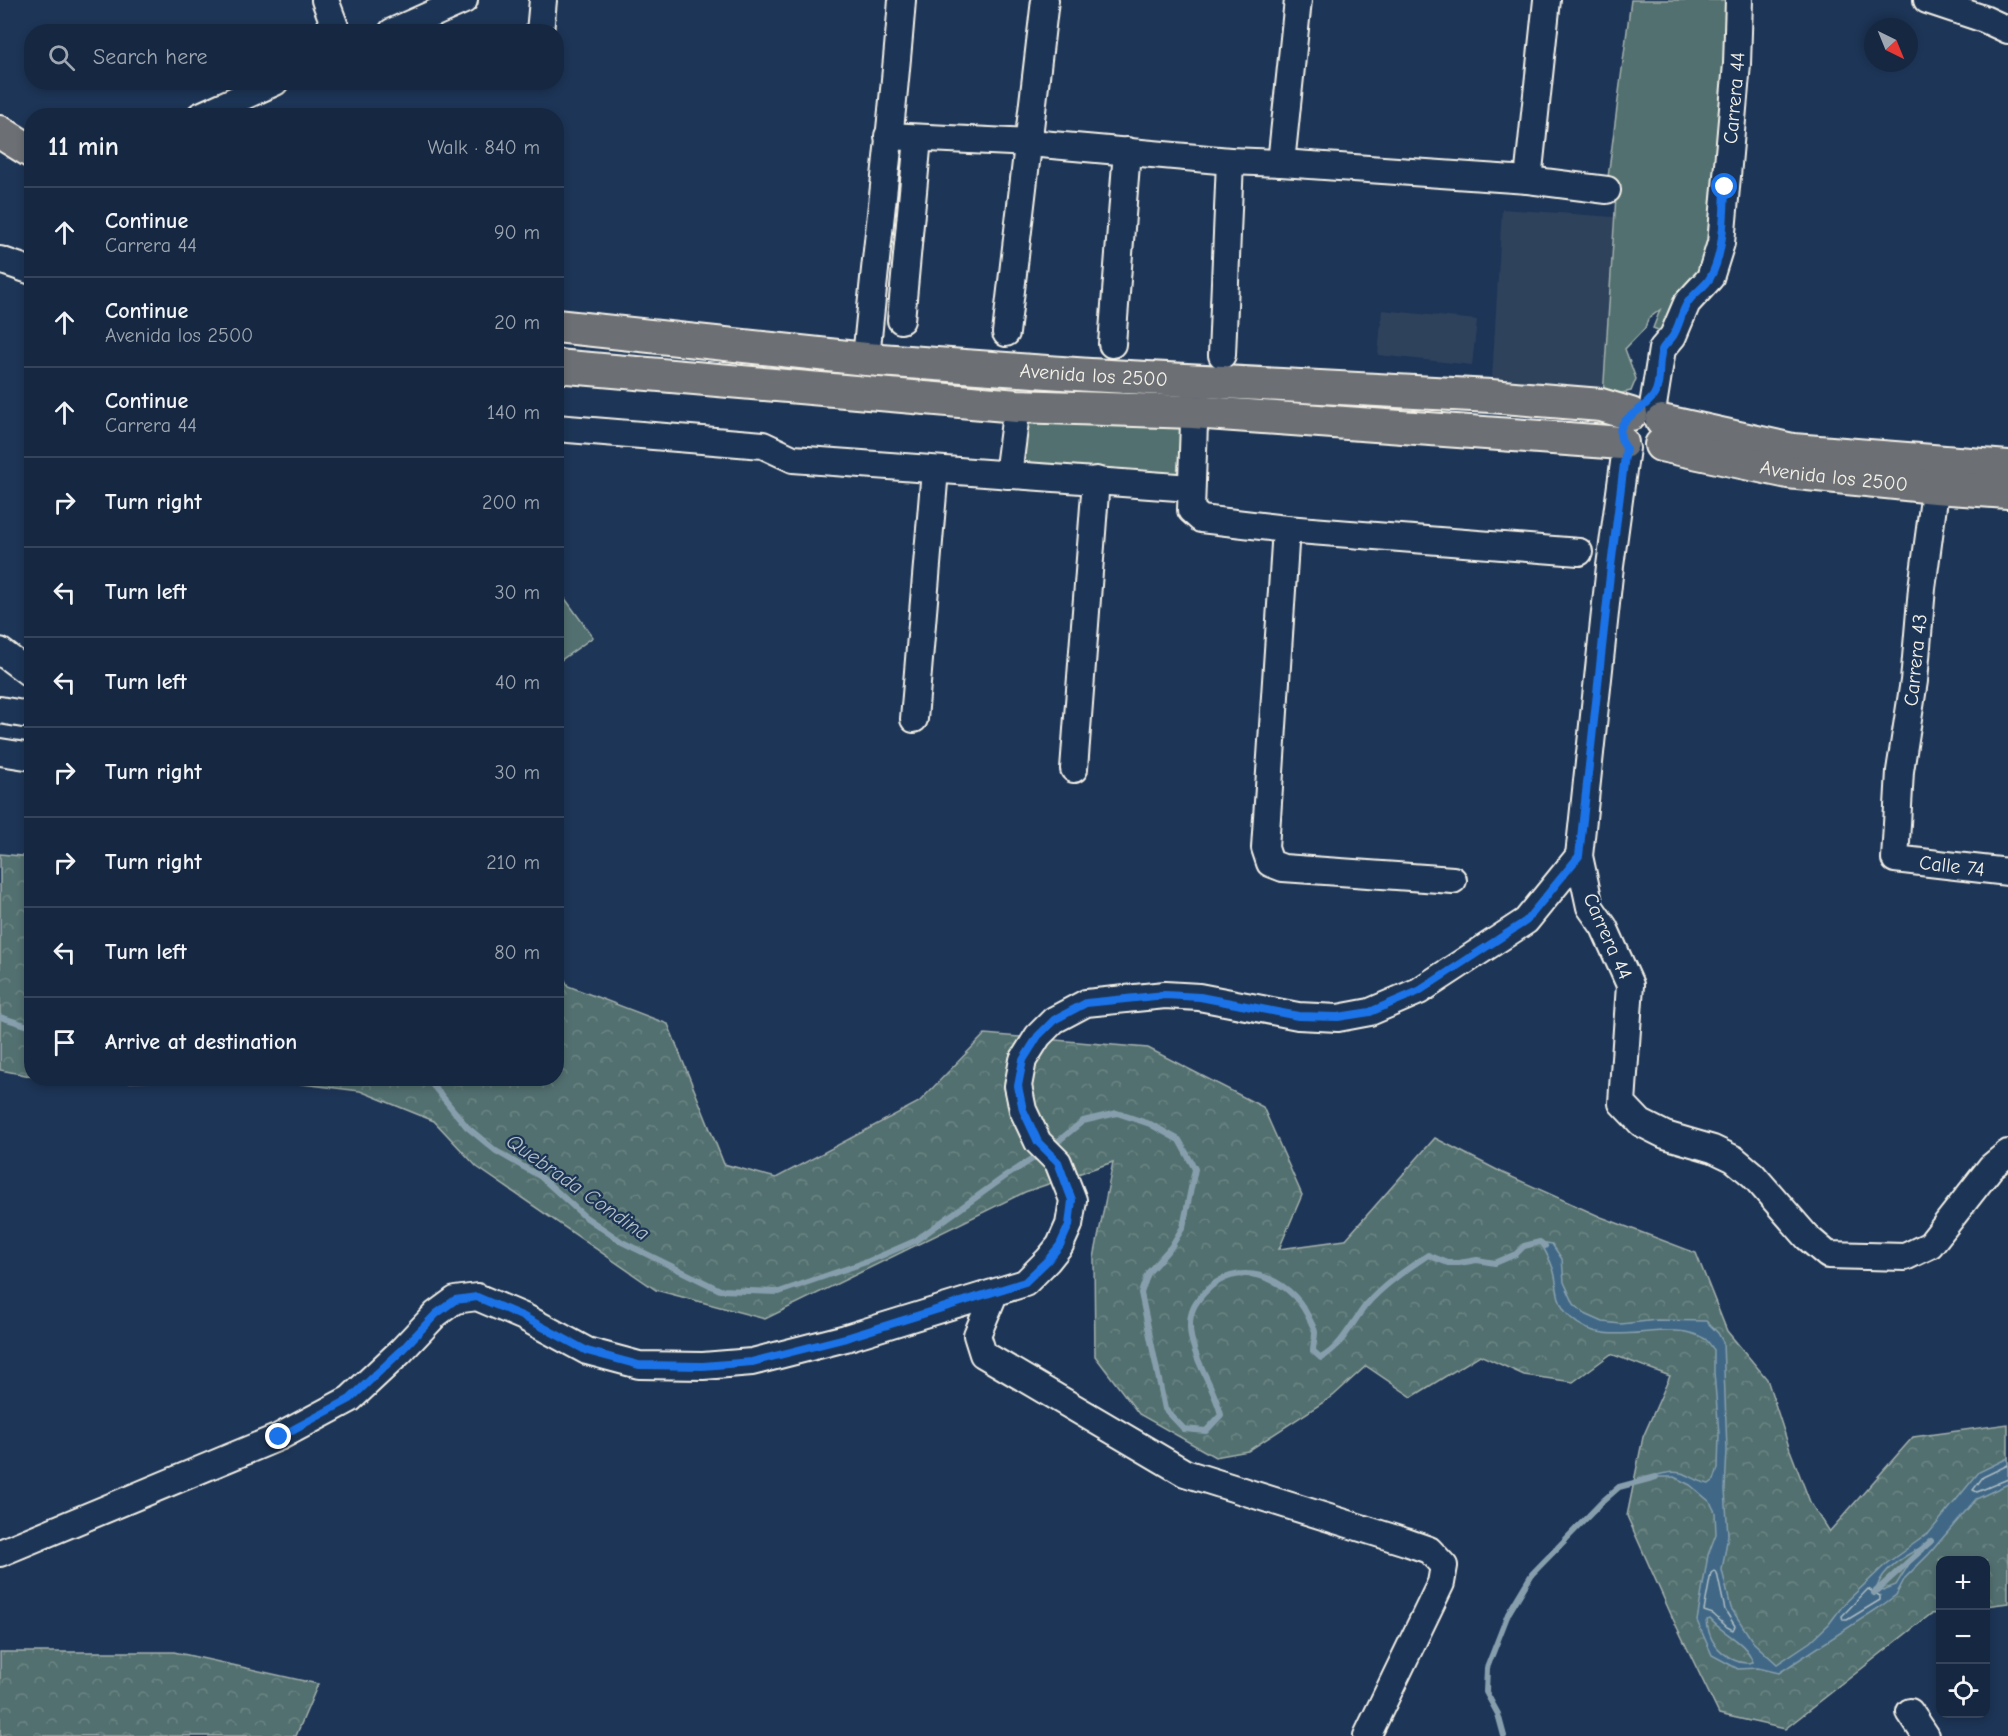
<!DOCTYPE html>
<html lang="en">
<head>
<meta charset="utf-8">
<style>
	body { margin:0; font-family:"Comic Neue",sans-serif; background:#23344c; color:#f1f3f6 }
	.controls { position:absolute; right:18px; bottom:18px; display:grid; overflow:hidden; border-radius:12px; box-shadow:0 3px 9px #0003 }
	.controls button { width:54px; height:54px; display:grid; place-items:center; padding:0; border:0; border-bottom:2px solid #35445a; background:#162841; color:#f1f3f6; font:30px sans-serif }
	.compass { position:absolute; left:1864px; top:18px; width:54px; height:54px; border-radius:50%; background:#162841; box-shadow:0 3px 9px #0003; rotate:137deg }
	.stop { position:absolute; width:18px; height:18px; margin:-14px; border:4px solid #1a73e8; border-radius:50%; background:#fff }
	.stop.end { background:#1a73e8; border-color:#fff; box-shadow:0 2px 6px #0008 }
	.list { margin:0; padding:0; list-style:none }
	h2 { display:flex; justify-content:space-between; align-items:center; height:78px; margin:0; padding:0 24px; font-size:26px }
	h2 small { font-size:20px; font-weight:400; color:#9ea6b1 }
	.list li { display:grid; grid-template-columns:39px 1fr auto; gap:18px; align-items:center; box-sizing:border-box; height:90px; padding:0 24px; border-top:2px solid #35445a }
	.list b { display:block; font-size:22px; white-space:nowrap }
	.list p { margin:0; font-size:20px; white-space:nowrap; color:#9ea6b1 }
	.list em { font-size:20px; font-style:normal; color:#9ea6b1 }
	.icon { flex:none; width:33px; height:33px; fill:none; stroke:currentColor; stroke-width:2; stroke-linecap:round; stroke-linejoin:round }
	.map { position:relative; flex:none; width:2008px; height:1736px; overflow:hidden }
	.search { position:absolute; background:#162841; box-shadow:0 3px 9px #0003; left:24px; top:24px; width:540px; height:66px; display:flex; align-items:center; gap:15px; box-sizing:border-box; padding:0 21px; border-radius:24px; color:#9ea6b1; font-size:22px }
	.panel { position:absolute; background:#162841; box-shadow:0 3px 9px #0003; left:24px; top:108px; width:540px; height:978px; border-radius:24px }
	.map>svg:first-child { display:block }
</style>
</head>
<body>
<div class="map">
<svg width="2008" height="1736" viewBox="0 0 2008 1736">
	<defs>
		<pattern id="forest-crowns" width="20" height="18" patternUnits="userSpaceOnUse" patternTransform="scale(1.5)"><rect width="20" height="18" fill="#52706f"/><path d="M2 6a3 3 0 1 1 6 0M12 15a3 3 0 1 1 6 0" fill="none" stroke="#6c8584"/></pattern>
	</defs>
	<rect width="100%" height="100%" fill="#1d3557"/>
	<filter id="ink" filterUnits="userSpaceOnUse"><feTurbulence type="fractalNoise" baseFrequency=".0167" numOctaves="2"/><feDisplacementMap in="SourceGraphic" scale="12" xChannelSelector="R" yChannelSelector="G"/><feConvolveMatrix kernelMatrix="1 2 1 2 8 2 1 2 1" color-interpolation-filters="sRGB"/></filter>
	<g filter="url(#ink)">
		<g fill="#2f425c">
			<polygon points="1502,209 1614,217 1603,397 1491,396"/>
			<polygon points="1382,310 1477,320 1472,365 1378,355"/>
		</g>
		<g fill="#52706f" stroke="#a3b0ac" stroke-width="1.5">
			<polygon points="1631,0 1736,0 1708,256 1673,336 1653,328 1660,310 1648,319 1645,328 1625,349 1636,379 1631,391 1603,397 1616,196 1607,185"/>
			<polygon points="1027,415 1181,427 1177,476 1023,468"/>
			<polygon points="556,586 593,637 557,663 556,663"/>
		</g>
		<g fill="url(#forest-crowns)" stroke="#a3b0ac" stroke-width="1.5">
			<polygon points="0,854 31,857 31,1076 0,1070"/>
			<polygon points="557,964 568,986 668,1024 724,1164 776,1178 919,1102 985,1034 1148,1048 1263,1107 1302,1195 1279,1249 1345,1240 1435,1138 1503,1173 1601,1217 1696,1253 1727,1331 1767,1379 1790,1450 1810,1502 1829,1532 1913,1437 2008,1424 2008,1603 1986,1606 1986,1560 1940,1560 1940,1613 1931,1614 1785,1729 1719,1714 1673,1619 1627,1516 1643,1437 1670,1376 1611,1354 1573,1382 1524,1375 1480,1355 1412,1397 1366,1366 1333,1396 1248,1451 1215,1457 1139,1414 1095,1356 1094,1258 1113,1162 1025,1192 765,1319 656,1290 477,1167 434,1121 360,1091 261,1079 556,1078"/>
			<polygon points="42,1079 42,1078 216,1079 71,1084"/>
			<polygon points="0,1652 174,1652 318,1684 296,1736 0,1736"/>
		</g>
		<path fill="#3f6886" stroke="#879fad" stroke-width="1.5" fill-rule="evenodd" d="M1540,1242l12,2 10,15 2,23 10,22 11,10 18,8 18,2 36,-4 49,1 12,12 5,9 4,108 -2,40 3,45 -6,35 9,38 22,34 24,22 33,-22 19,-18 15,-20 43,-41 42,-30 50,-61 29,-14v26l-32,15 -47,55 -24,24 -9,17 -16,12 -101,66 -21,-5 -20,1 -26,-14 -15,-34 11,-66 8,-21 -1,-22 -5,-10 -20,-17 -16,-8h-24c12,-3 23,-7 35,-3 9,4 14,8 24,10l5,-4 4,-12 1,-34 -5,-62v-22c-3,-4 -6,-9 -9,-11 -38,-23 -98,14 -134,-21 -14,-13 -13,-26 -16,-42 -2,-12 -9,-24 -15,-34zM1924,1546v5l-15,13 -13,21 -13,5 -6,-3c7,-20 29,-32 47,-41zM1710,1619c15,17 35,21 43,43 -7,2 -13,1 -19,-2 -17,-9 -26,-21 -27,-40z"/>
		<g fill="none" stroke-linecap="round" stroke-linejoin="round">
			<g stroke="#acbac1" stroke-width="1.5">
				<polyline points="2008,1465 1983,1477 1973,1490 1977,1492 2008,1479"/>
				<polygon points="1714,1571 1717,1573 1725,1610 1735,1626 1733,1630 1727,1627 1713,1614 1704,1611 1711,1573"/>
				<polygon points="1868,1589 1880,1596 1880,1600 1847,1620 1843,1620 1842,1616"/>
			</g>
			<g stroke="#879fad" stroke-width="6">
				<polyline points="0,1017 32,1027"/>
				<polyline points="427,1078 467,1127 496,1151 541,1177 584,1216 622,1242 720,1290 779,1292 869,1261 915,1241 1003,1178 1040,1154"/>
				<path d="M1051,1147l32,-26 34,-8 33,11 29,16 16,29 -12,58 -12,20 -23,26 -7,20 24,116 19,20 22,2 15,-16c-6,-27 -32,-62 -31,-90 0,-14 5,-22 14,-32 32,-36 85,-17 104,23 2,5 6,11 7,16 0,6 -2,13 -2,19l8,7c22,-13 30,-34 45,-53 17,-20 41,-36 62,-50l20,8h11l18,-3 18,3 21,-9 8,-8 16,-4 5,4"/>
				<polyline points="1874,1593 1931,1541"/>
				<polyline points="1504,1736 1498,1714 1486,1692 1487,1668 1508,1614 1532,1574 1603,1501 1619,1487 1656,1477"/>
			</g>
			<g stroke="#f4f1e8" stroke-width="30">
				<g id="minor">
					<polyline points="325,0 337,32"/>
					<polyline points="1927,0 1984,19 2008,30"/>
					<polyline points="392,32 464,0"/>
					<polyline points="540,32 543,0"/>
					<polyline points="200,116 275,82"/>
					<polyline points="888,136 1030,143 1230,161 1281,163 1528,180 1607,190"/>
					<polyline points="1281,163 1298,0"/>
					<polyline points="1528,180 1547,0"/>
					<polyline points="0,260 32,271"/>
					<polyline points="901,320 918,138"/>
					<polyline points="1006,333 1045,0"/>
					<polyline points="1112,344 1127,151"/>
					<polyline points="1222,355 1230,161"/>
					<path d="M866,359c11,-120 27,-239 36,-359"/>
					<polyline points="1195,394 1191,510 1201,519 1286,529 1265,848 1270,863 1283,868 1453,880"/>
					<path id="s1" d="M1652,412l10,-63 11,-13 14,-33 23,-25 11,-35 16,-179 2,-64"/>
					<polyline points="556,428 763,445 793,459 1191,488"/>
					<polyline points="1626,448 1610,566 1579,856 1590,907 1604,927 1630,985 1622,1103 1641,1123 1665,1135 1713,1149 1734,1159 1753,1175 1807,1237 1828,1255 1905,1257 1930,1245 1991,1167 2008,1153"/>
					<path id="s2" d="M1938,469l-16,119 -8,93 -14,90 -5,88 113,13"/>
					<polyline points="1008,475 1017,406"/>
					<polyline points="1286,529 1579,552"/>
					<polyline points="0,651 32,675"/>
					<polyline points="0,710 23,714"/>
					<polyline points="914,719 935,470"/>
					<polyline points="0,752 32,757"/>
					<polyline points="1074,769 1096,480"/>
					<polyline points="994,1294 977,1335 983,1354 1185,1473 1406,1542 1429,1550 1444,1566 1441,1583 1367,1736"/>
					<polyline points="0,1553 279,1437 350,1399 400,1352 436,1314 455,1300 477,1297 524,1317 587,1351 639,1365 703,1366 752,1362 846,1338 1025,1283 1048,1260 1060,1245 1069,1225 1073,1200 1058,1162 1038,1142 1023,1110 1018,1086 1023,1060 1038,1036 1054,1020 1086,1003 1165,995 1199,997 1298,1016 1338,1018 1370,1012 1419,991 1526,921 1579,856"/>
					<polyline points="1910,1712 1926,1736"/>
				</g>
			</g>
			<g stroke="#f4f1e8" stroke-width="36">
				<g id="major">
					<polyline points="0,132 32,152"/>
					<path id="s3" d="M556,326l310,33 224,16 401,21 110,9 30,9"/>
					<polyline points="556,366 1017,406 1193,412 1622,443"/>
					<polyline points="1662,421 1793,450 2008,467"/>
					<path id="s4" d="M1661,445l127,27 147,15 73,5"/>
				</g>
			</g>
			<use href="#minor" stroke="#1d3557" stroke-width="26"/>
			<use href="#major" stroke="#6c6f75" stroke-width="32"/>
		</g>
	</g>
	<g fill="none" stroke-linecap="round" stroke-linejoin="round" filter="url(#ink)">
		<path stroke="#1a73e8" stroke-width="8" d="M279,1437l71,-38 50,-47 36,-38 19,-14 22,-3 47,20 63,34 52,14 64,1 49,-4 94,-24 179,-56 23,-22 12,-15 9,-20 3,-25 -14,-38 -20,-20 -15,-32 -5,-24 5,-26 15,-24 16,-16 32,-17 79,-8 35,2 98,19 40,1 32,-5 49,-21 107,-70 53,-65 32,-290 15,-118c-20,-29 16,-33 28,-53 8,-12 3,-31 8,-45 2,-5 8,-9 11,-14 7,-11 8,-24 15,-34 6,-9 17,-15 22,-24 14,-24 14,-64 15,-91"/>
	</g>
	<g text-anchor="middle" stroke-width="4.5" stroke-linejoin="round" paint-order="stroke">
		<g font-size="20" fill="#f4f1e8" stroke="#1d3557">
			<text dy="7" stroke="none"><textPath href="#s1" startOffset="333">Carrera 44</textPath></text>
			<text dy="7" stroke="none"><textPath href="#s3" startOffset="540">Avenida los 2500</textPath></text>
			<text dy="7" stroke="none"><textPath href="#s4" startOffset="176">Avenida los 2500</textPath></text>
			<text transform="translate(1915 660) rotate(-84)" y="7">Carrera 43</text>
			<text dy="7" stroke="none"><textPath href="#s2" startOffset="450">Calle 74</textPath></text>
			<text transform="translate(1608 936) rotate(66)" y="7">Carrera 44</text>
		</g>
		<g font-size="21" font-style="italic" fill="#b5c1c6" stroke="#1d3557">
			<text transform="translate(578 1187) rotate(35)" y="7">Quebrada Condina</text>
		</g>
	</g>
</svg>
<div class="controls">
<button>+</button>
<button>−</button>
<button><svg class="icon" aria-label="locate" viewBox="0 0 24 24"><circle cx="12" cy="12" r="6"/><path d="M12 2v4M12 18v4M2 12h4M18 12h4"/></svg></button>
</div>
<svg class="compass" viewBox="-18 -18 36 36"><path d="M0-13l5 13h-10z" fill="#e53935"/><path d="M0 13l5-13h-10z" fill="#9ea6b1"/></svg>
<div class="stop" style="left:1725px;top:187px"></div>
<div class="stop end" style="left:279px;top:1437px"></div>
<div class="search"><svg class="icon" aria-label="search" viewBox="0 0 24 24"><circle cx="10" cy="10" r="6"/><path d="M15 15l6 6"/></svg>Search here</div>
<section class="panel">
<h2>11 min<small>Walk · 840 m</small></h2>
<ul class="list">
<li><svg class="icon" aria-label="ahead" viewBox="0 0 24 24"><path d="M12 20V5M6 11l6-6 6 6"/></svg><div><b>Continue</b><p>Carrera 44</p></div><em>90 m</em></li>
<li><svg class="icon" aria-label="ahead" viewBox="0 0 24 24"><path d="M12 20V5M6 11l6-6 6 6"/></svg><div><b>Continue</b><p>Avenida los 2500</p></div><em>20 m</em></li>
<li><svg class="icon" aria-label="ahead" viewBox="0 0 24 24"><path d="M12 20V5M6 11l6-6 6 6"/></svg><div><b>Continue</b><p>Carrera 44</p></div><em>140 m</em></li>
<li><svg class="icon" aria-label="right" viewBox="0 0 24 24"><path d="M7 20v-9h11M14 6l5 5-5 5"/></svg><div><b>Turn right</b></div><em>200 m</em></li>
<li><svg class="icon" aria-label="left" viewBox="0 0 24 24"><path d="M17 20v-9H6M10 6l-5 5 5 5"/></svg><div><b>Turn left</b></div><em>30 m</em></li>
<li><svg class="icon" aria-label="left" viewBox="0 0 24 24"><path d="M17 20v-9H6M10 6l-5 5 5 5"/></svg><div><b>Turn left</b></div><em>40 m</em></li>
<li><svg class="icon" aria-label="right" viewBox="0 0 24 24"><path d="M7 20v-9h11M14 6l5 5-5 5"/></svg><div><b>Turn right</b></div><em>30 m</em></li>
<li><svg class="icon" aria-label="right" viewBox="0 0 24 24"><path d="M7 20v-9h11M14 6l5 5-5 5"/></svg><div><b>Turn right</b></div><em>210 m</em></li>
<li><svg class="icon" aria-label="left" viewBox="0 0 24 24"><path d="M17 20v-9H6M10 6l-5 5 5 5"/></svg><div><b>Turn left</b></div><em>80 m</em></li>
<li><svg class="icon" aria-label="arrive" viewBox="0 0 24 24"><path d="M6 21V4h12l-3 4 3 4H6"/></svg><div><b>Arrive at destination</b></div></li>
</ul>
</section>
</div>
</body>
</html>
